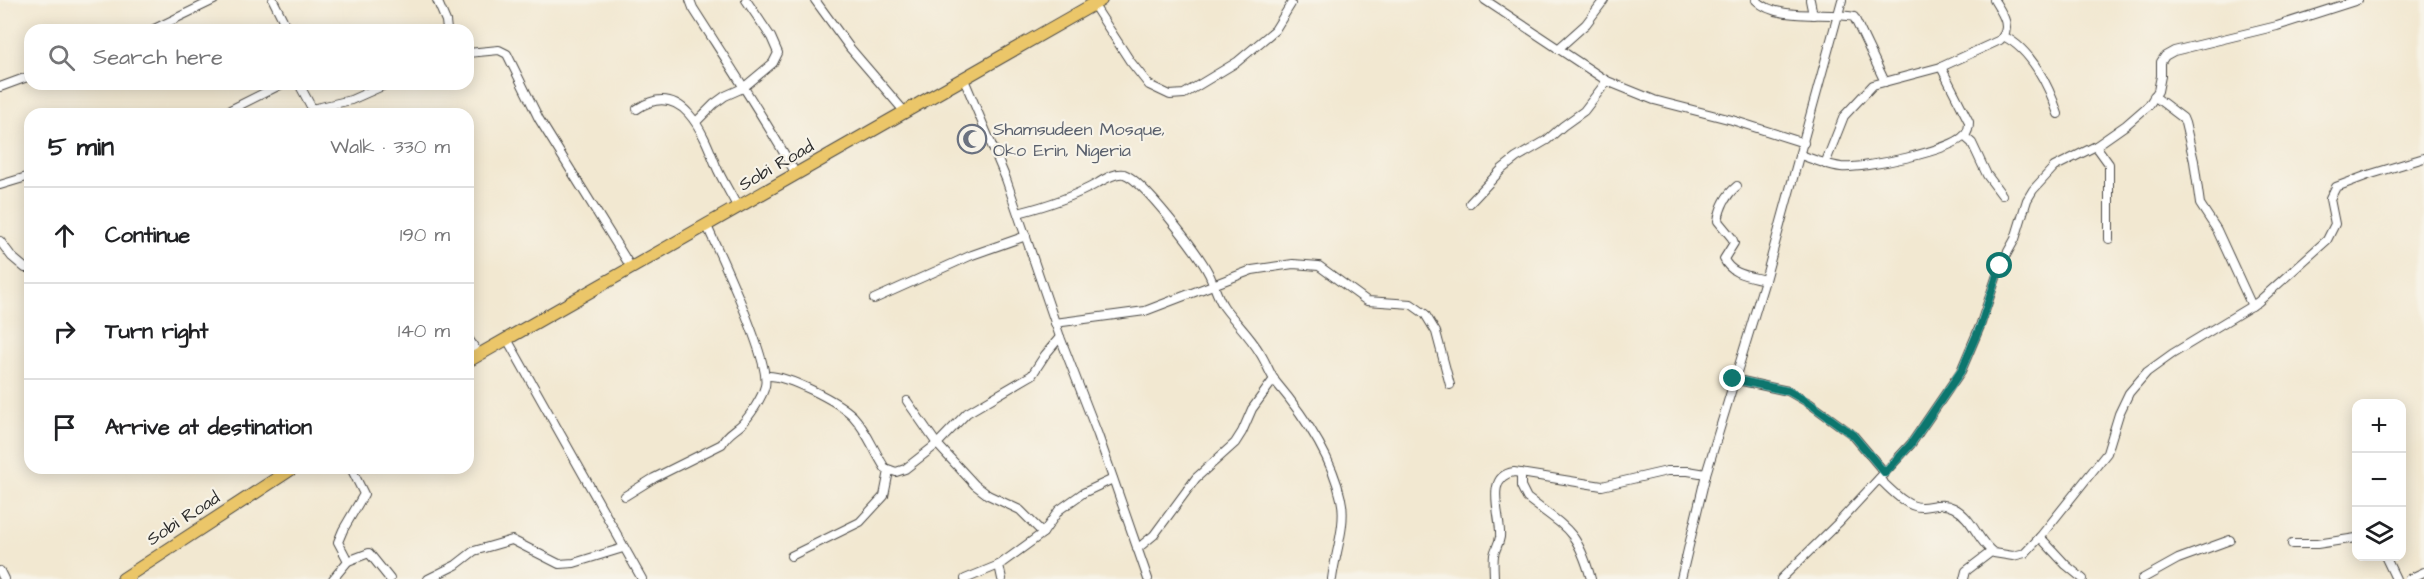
<!DOCTYPE html>
<html lang="en">
<head>
<meta charset="utf-8">
<style>
	body { margin:0; font-family:"Architects Daughter",sans-serif; background:#f2f2f2; color:#202124 }
	.controls { position:absolute; right:18px; bottom:18px; display:grid; overflow:hidden; border-radius:12px; box-shadow:0 3px 15px #0003 }
	.controls button { width:54px; height:54px; display:grid; place-items:center; padding:0; border:0; border-bottom:2px solid #e0e0e0; background:#fff; color:#202124; font:30px sans-serif }
	.stop { position:absolute; width:18px; height:18px; margin:-14px; border:4px solid #0f766e; border-radius:50%; background:#fff }
	.stop.end { background:#0f766e; border-color:#fff; box-shadow:0 2px 6px #0008 }
	.list { margin:0; padding:0; list-style:none }
	h2 { display:flex; justify-content:space-between; align-items:center; height:78px; margin:0; padding:0 24px; font-size:26px }
	h2 small { font-size:20px; font-weight:400; color:#757577 }
	.list li { display:grid; grid-template-columns:39px 1fr auto; gap:18px; align-items:center; box-sizing:border-box; height:96px; padding:0 24px; border-top:2px solid #e0e0e0 }
	.list b { display:block; font-size:22px; white-space:nowrap }
	.list em { font-size:20px; font-style:normal; color:#757577 }
	.icon { flex:none; width:33px; height:33px; fill:none; stroke:currentColor; stroke-width:2; stroke-linecap:round; stroke-linejoin:round }
	.map { position:relative; flex:none; width:2424px; height:579px; overflow:hidden }
	.search { position:absolute; background:#fff; box-shadow:0 3px 15px #0003; left:24px; top:24px; width:450px; height:66px; display:flex; align-items:center; gap:15px; box-sizing:border-box; padding:0 21px; border-radius:18px; color:#757577; font-size:22px }
	.panel { position:absolute; background:#fff; box-shadow:0 3px 15px #0003; left:24px; top:108px; width:450px; height:366px; border-radius:18px }
	.map>svg:first-child { display:block }
</style>
</head>
<body>
<div class="map">
<svg width="2424" height="579" viewBox="0 0 2424 579">
	<rect width="100%" height="100%" fill="#f7f3e8"/>
	<filter id="ink" filterUnits="userSpaceOnUse"><feTurbulence type="fractalNoise" baseFrequency=".0167" numOctaves="2"/><feDisplacementMap in="SourceGraphic" scale="12" xChannelSelector="R" yChannelSelector="G"/><feConvolveMatrix kernelMatrix="1 2 1 2 8 2 1 2 1" color-interpolation-filters="sRGB"/></filter>
	<filter id="wash" filterUnits="userSpaceOnUse"><feTurbulence type="fractalNoise" baseFrequency=".008" numOctaves="4" result="noise"/><feDisplacementMap in="SourceGraphic" scale="24" xChannelSelector="R" yChannelSelector="G"/><feGaussianBlur stdDeviation="1.35" result="paint"/><feColorMatrix in="noise" values="0 0 0 0 0 0 0 0 0 0 0 0 0 0 0 0 0 1.4 0 .05"/><feComposite in="paint" operator="in"/></filter>
	<g filter="url(#wash)">
		<rect width="100%" height="100%" fill="#f2e8d1"/>
	</g>
	<g filter="url(#ink)">
		<g fill="none" stroke-linecap="round" stroke-linejoin="round">
			<g stroke="#494744" stroke-width="10">
				<g id="minor">
					<polyline points="273,0 288,30"/>
					<polyline points="437,0 446,21 447,30"/>
					<path d="M690,0l3,8c35,55 71,109 103,166"/>
					<polyline points="815,0 850,48 904,111"/>
					<polyline points="1485,0 1607,81 1654,100 1732,120 1804,143"/>
					<path d="M1756,0c21,22 70,11 98,17l31,65"/>
					<polyline points="1810,0 1813,15"/>
					<polyline points="1093,4 1130,61 1149,85 1170,95 1184,94 1237,62 1275,30 1291,4"/>
					<polyline points="152,30 214,0"/>
					<path d="M2003,36c28,13 46,50 55,78"/>
					<polyline points="1558,49 1586,24 1604,0"/>
					<polyline points="468,53 499,50 507,54 539,119 632,269"/>
					<polyline points="963,77 1006,179 1060,337 1098,435 1148,579"/>
					<polyline points="299,84 315,114"/>
					<polyline points="0,87 30,76"/>
					<polyline points="2154,96 2183,118 2185,123 2194,161 2200,204 2217,230 2252,306"/>
					<polyline points="312,109 351,100 387,84"/>
					<path d="M637,109c45,-30 66,23 79,57 6,14 15,28 22,42"/>
					<polyline points="222,114 282,84"/>
					<polyline points="696,122 714,104 725,96 743,88 773,63 778,53 771,37 746,0"/>
					<polyline points="1964,136 1972,143 1987,175 2002,195"/>
					<polyline points="2096,146 2109,164 2109,239"/>
					<path d="M1801,155c13,5 26,10 40,12 23,2 110,-16 124,-32 4,-4 4,-9 4,-13l-28,-55"/>
					<path d="M1825,164l19,-48 29,-31 68,-18 59,-27c13,-13 2,-27 -6,-40"/>
					<polyline points="0,185 30,176"/>
					<path d="M1737,186c-11,9 -17,21 -19,35l14,17 2,5 -10,16c7,16 26,17 41,21"/>
					<polyline points="1470,203 1502,169 1516,158 1547,140 1563,126 1584,111 1607,81"/>
					<path d="M1018,213c28,-7 55,-16 80,-30 7,-4 18,-11 26,-9 19,6 75,80 85,100 5,10 8,23 15,33 11,15 26,29 36,46 6,9 9,19 15,28 27,32 57,76 66,118 6,24 -6,55 -9,80"/>
					<polyline points="0,241 12,257 25,268 30,268"/>
					<polyline points="874,299 972,255 1026,236"/>
					<polyline points="1055,323 1145,311 1252,270 1293,264 1319,266 1367,301 1411,304 1425,314 1436,332 1450,385"/>
					<polyline points="468,338 479,354"/>
					<polyline points="507,339 642,579"/>
					<path d="M766,376c20,-2 73,26 87,40 14,15 21,35 32,52l11,4 9,-3 32,-25 30,-31 65,-38 13,-20 15,-18"/>
					<polyline points="1733,379 1788,391 1809,403 1853,435 1885,473"/>
					<polyline points="907,401 937,444 975,485 988,495 1020,510 1043,533"/>
					<path d="M1521,473v13l6,12c39,30 50,31 64,81"/>
					<path d="M1879,479c11,9 27,29 43,28 12,-1 20,-5 32,1 19,10 24,34 40,45l19,3 12,-3 15,-16 67,-84 12,-39 10,-21 18,-21 25,-18 86,-52 69,-62 8,-16 -5,-25 6,-12 32,-12 56,-17"/>
					<path d="M625,496l29,-18 68,-34c5,-10 11,-12 19,-19 9,-9 21,-27 24,-39 6,-23 -46,-134 -58,-160"/>
					<polyline points="2040,537 2066,565 2083,579"/>
					<polyline points="2292,544 2317,544 2356,538"/>
					<polyline points="1137,549 1154,535 1196,478 1235,443 1242,432 1252,409 1274,379"/>
					<polyline points="791,556 860,522 884,496 889,471"/>
					<polyline points="2385,556 2396,579"/>
					<polyline points="348,561 369,553 390,579"/>
					<polyline points="999,565 1002,579"/>
					<polyline points="0,571 4,579"/>
					<polyline points="333,579 348,561 338,542 343,530 364,494 351,468"/>
					<polyline points="428,579 456,565 474,551 512,540 559,564 574,563 623,548"/>
					<polyline points="965,579 999,565 1043,533 1059,510 1083,493 1113,479"/>
					<path d="M1494,579c0,-8 -1,-16 0,-24 1,-6 5,-11 6,-18 2,-19 -17,-61 14,-65l88,14 65,-15h21l18,3"/>
					<polyline points="1681,579 1706,474 1765,280 1842,0"/>
					<polyline points="1781,579 1838,523 1911,444 1961,371 1980,326 2000,266 2015,239 2027,200 2033,190 2054,167 2096,146 2126,125 2149,105 2158,91 2161,76 2161,62 2165,56 2174,51 2277,26 2358,0"/>
					<polyline points="1964,579 1966,571 1991,552"/>
					<polyline points="2142,579 2178,559 2230,540"/>
					<polyline points="2409,579 2424,572"/>
				</g>
			</g>
			<g stroke="#494744" stroke-width="14">
				<g id="highway">
					<polyline points="468,361 1101,0"/>
					<polyline points="123,579 293,468"/>
				</g>
			</g>
			<use href="#minor" stroke="#fff" stroke-width="8"/>
			<use href="#highway" stroke="#ebc669" stroke-width="12"/>
		</g>
	</g>
	<g fill="none" stroke-linecap="round" stroke-linejoin="round" filter="url(#ink)">
		<polyline stroke="#0f766e" stroke-width="8" points="1733,379 1788,391 1809,403 1853,435 1885,473 1911,444 1961,371 1980,327 2000,266"/>
	</g>
	<defs>
		<g id="mosque-ring" transform="scale(1.5)"><circle r="9.5" fill="#f7f3e8" stroke="#6b7280" stroke-width="1.5"/><path d="M3.5-4.9A6 6 0 1 0 3.5 4.9A5 5 0 1 1 3.5-4.9Z" fill="#6b7280"/></g>
	</defs>
	<g fill-rule="evenodd">
		<use href="#mosque-ring" x="972" y="139"/>
	</g>
	<g text-anchor="middle" stroke-width="4.5" stroke-linejoin="round" paint-order="stroke">
		<g font-size="18" fill="#5b616d" stroke="#f7f3e8" text-anchor="start">
			<text x="993" y="135">Shamsudeen Mosque,<tspan x="993" dy="21">Oko Erin, Nigeria</tspan></text>
		</g>
		<g font-size="18" fill="#2b2b2b" stroke="#f7f3e8">
			<text transform="translate(776 165) rotate(-30)" y="6">Sobi Road</text>
			<text transform="translate(183 518) rotate(-33)" y="6">Sobi Road</text>
		</g>
	</g>
</svg>
<div class="controls">
<button>+</button>
<button>−</button>
<button><svg class="icon" aria-label="layers" viewBox="0 0 24 24"><path d="M12 4l9 5-9 5-9-5zM3 14l9 5 9-5"/></svg></button>
</div>
<div class="stop" style="left:2000px;top:266px"></div>
<div class="stop end" style="left:1733px;top:379px"></div>
<div class="search"><svg class="icon" aria-label="search" viewBox="0 0 24 24"><circle cx="10" cy="10" r="6"/><path d="M15 15l6 6"/></svg>Search here</div>
<section class="panel">
<h2>5 min<small>Walk · 330 m</small></h2>
<ul class="list">
<li><svg class="icon" aria-label="ahead" viewBox="0 0 24 24"><path d="M12 20V5M6 11l6-6 6 6"/></svg><div><b>Continue</b></div><em>190 m</em></li>
<li><svg class="icon" aria-label="right" viewBox="0 0 24 24"><path d="M7 20v-9h11M14 6l5 5-5 5"/></svg><div><b>Turn right</b></div><em>140 m</em></li>
<li><svg class="icon" aria-label="arrive" viewBox="0 0 24 24"><path d="M6 21V4h12l-3 4 3 4H6"/></svg><div><b>Arrive at destination</b></div></li>
</ul>
</section>
</div>
</body>
</html>
